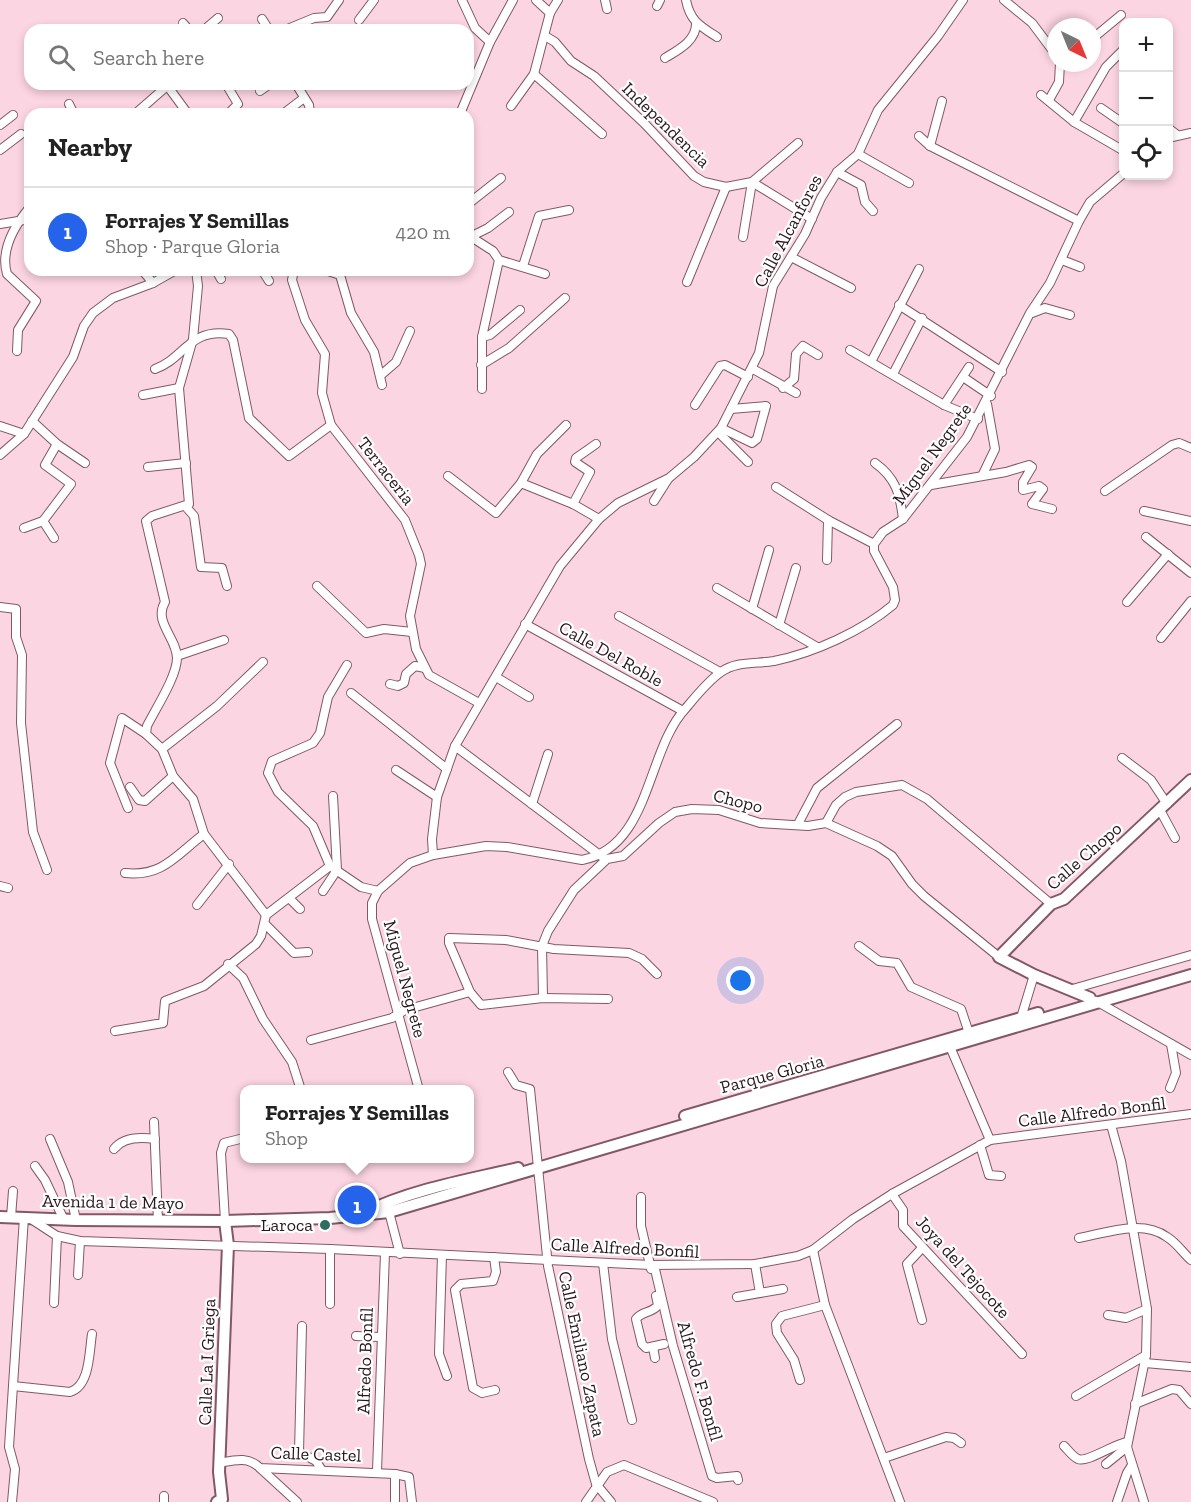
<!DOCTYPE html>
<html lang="en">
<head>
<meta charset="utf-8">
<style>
	body { margin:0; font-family:"Zilla Slab",serif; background:#f6f6f6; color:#222 }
	.controls { position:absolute; right:18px; top:18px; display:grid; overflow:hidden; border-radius:12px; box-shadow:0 3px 9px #0003 }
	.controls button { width:54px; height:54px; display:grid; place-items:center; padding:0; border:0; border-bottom:2px solid #e0e0e0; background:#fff; color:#222; font:30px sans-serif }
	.compass { position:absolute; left:1047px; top:18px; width:54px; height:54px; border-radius:50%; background:#fff; box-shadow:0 3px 9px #0003; rotate:137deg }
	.you { position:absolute; left:741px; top:981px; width:21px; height:21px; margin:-15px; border:4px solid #fff; border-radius:50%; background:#1a73e8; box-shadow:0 0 0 9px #1a73e833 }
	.badge { display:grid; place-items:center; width:39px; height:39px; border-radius:50%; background:#2563eb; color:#fff; font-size:20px; font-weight:700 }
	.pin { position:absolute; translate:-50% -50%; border:3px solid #fff; box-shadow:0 2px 6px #0006 }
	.popup { position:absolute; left:240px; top:1085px; width:234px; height:78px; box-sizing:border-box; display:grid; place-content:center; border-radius:12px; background:#fff; filter:drop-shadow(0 2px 4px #0005); font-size:20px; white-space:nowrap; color:#767676 }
	.popup b { font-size:22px; color:#222 }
	.popup::after { content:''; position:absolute; left:50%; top:100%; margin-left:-12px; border:12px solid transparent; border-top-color:#fff }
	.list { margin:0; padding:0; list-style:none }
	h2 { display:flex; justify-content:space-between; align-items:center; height:78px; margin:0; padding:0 24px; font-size:26px }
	h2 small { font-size:20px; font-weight:400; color:#767676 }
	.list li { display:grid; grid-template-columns:39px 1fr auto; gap:18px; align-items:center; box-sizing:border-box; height:90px; padding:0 24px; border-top:2px solid #e0e0e0 }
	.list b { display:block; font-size:22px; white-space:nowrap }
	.list p { margin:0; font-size:20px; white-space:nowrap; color:#767676 }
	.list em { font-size:20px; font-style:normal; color:#767676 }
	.icon { flex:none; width:33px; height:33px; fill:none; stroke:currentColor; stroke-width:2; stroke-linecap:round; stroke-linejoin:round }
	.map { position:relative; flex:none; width:1191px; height:1502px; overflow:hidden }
	.search { position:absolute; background:#fff; box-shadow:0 3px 9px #0003; left:24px; top:24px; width:450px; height:66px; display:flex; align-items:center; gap:15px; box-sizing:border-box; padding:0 21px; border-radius:18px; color:#767676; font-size:22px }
	.panel { position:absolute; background:#fff; box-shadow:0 3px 9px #0003; left:24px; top:108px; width:450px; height:168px; border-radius:18px }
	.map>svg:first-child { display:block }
</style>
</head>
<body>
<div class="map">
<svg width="1191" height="1502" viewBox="0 0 1191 1502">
	<rect width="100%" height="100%" fill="#fcd5e2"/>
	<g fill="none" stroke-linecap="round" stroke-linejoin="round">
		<g stroke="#825868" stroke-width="10">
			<g id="street">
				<polyline points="462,0 475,28 490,42"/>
				<polyline points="536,0 550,13"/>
				<polyline points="605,0 607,9"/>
				<path d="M686,0c4,21 14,26 31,37"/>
				<polyline points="1004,0 1032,23 1056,55"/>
				<polyline points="657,6 660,0"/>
				<polyline points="262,19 269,30"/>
				<polyline points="359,20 374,0"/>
				<polyline points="183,23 189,30"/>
				<polyline points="204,30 218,18"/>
				<polyline points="285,30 314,18 327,17 339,0"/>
				<polyline points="545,36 555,42 571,61 594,76 644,123 694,176 704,182 726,187 752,182 812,219"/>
				<polyline points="1092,39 1121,15"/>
				<path d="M665,58c13,-8 31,-17 31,-34"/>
				<polyline points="534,74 602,134"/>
				<polyline points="166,84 188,114"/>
				<polyline points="226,84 238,104 228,114"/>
				<polyline points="296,84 309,105 310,114"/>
				<polyline points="260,91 270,84"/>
				<polyline points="1041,95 1074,122 1124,151"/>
				<polyline points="1049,100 1059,82 1060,63"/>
				<polyline points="69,104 74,114"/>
				<polyline points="511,106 534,74 550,13 558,0"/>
				<polyline points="1101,108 1124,124"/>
				<polyline points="135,114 167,86"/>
				<polyline points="283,114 304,98"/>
				<polyline points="460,114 490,42 513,0"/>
				<polyline points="1074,122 1106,67 1124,49"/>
				<polyline points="0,125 13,115"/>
				<polyline points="1168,128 1176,134"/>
				<polyline points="919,136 930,146 1079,221"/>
				<polyline points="1168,138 1191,133"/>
				<polyline points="930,146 942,101"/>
				<polyline points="0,150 21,134"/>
				<polyline points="858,154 909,183"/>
				<polyline points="837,172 861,185 865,202 873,211"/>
				<polyline points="468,204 501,178"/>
				<polyline points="0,224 30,219"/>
				<polyline points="468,235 493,251 499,260 482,337 482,389"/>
				<polyline points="470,237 488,228 509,212"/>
				<polyline points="743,237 752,182 798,143"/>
				<polyline points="791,257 851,288"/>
				<polyline points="499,260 545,274"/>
				<polyline points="1062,260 1080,267"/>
				<polyline points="523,266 539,216 569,210"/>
				<polyline points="142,270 153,283"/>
				<path d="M196,270l2,16 -5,53 -14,49 10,116 -37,12 -6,5 19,81c-12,20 12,36 12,56 0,18 -21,50 -30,68l-1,8 16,15 11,27 20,23 11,35 62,81"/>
				<polyline points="216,270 221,279"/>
				<polyline points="262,270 269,281"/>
				<polyline points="294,270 292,280 305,320 325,354 322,393 331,425 405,520 419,555 421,564 410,616 416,649 429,675 479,703"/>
				<polyline points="325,270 340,275 351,313 374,352 382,385"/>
				<polyline points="687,282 726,187"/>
				<polyline points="899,305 1002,372"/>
				<polyline points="1032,313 1045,308 1070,315"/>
				<polyline points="482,337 490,335 520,310"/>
				<polyline points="850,350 944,405 978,419"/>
				<path d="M17,351l1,-21 18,-29 -29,-27c-7,-24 8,-49 23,-67"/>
				<polyline points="871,362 919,269"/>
				<polyline points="481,365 509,348 565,298"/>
				<path d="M155,369c29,-10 34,-41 74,-35l4,6 16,78 40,38 42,-31"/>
				<polyline points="753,369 796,393"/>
				<polyline points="893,374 922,318"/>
				<polyline points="381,375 396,362 410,331"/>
				<polyline points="963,377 991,396"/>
				<polyline points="783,388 794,379 796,354 803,346 818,355"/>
				<polyline points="143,395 179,388"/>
				<polyline points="695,405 720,366 725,365 748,377"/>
				<polyline points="944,405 969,367"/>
				<polyline points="32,421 57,444 85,463"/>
				<polyline points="0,426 24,434"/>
				<polyline points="721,428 752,443 757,439 766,406 731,409"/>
				<polyline points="718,432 748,462"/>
				<polyline points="0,455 24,434 73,357 84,326 93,313 113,298 153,283 176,270"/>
				<path d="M875,463c21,15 25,31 28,56"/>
				<polyline points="148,467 186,463"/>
				<polyline points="983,474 995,449 987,404"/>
				<polyline points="448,476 496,513 521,483 537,454 566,425"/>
				<polyline points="521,483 573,504 599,519"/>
				<polyline points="931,485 1006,472 1029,465 1032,467 1023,482 1023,490 1039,486 1043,489 1032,504 1052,509"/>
				<polyline points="776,487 828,520 874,544"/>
				<polyline points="1105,491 1172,445 1179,443 1191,448"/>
				<polyline points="654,501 668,479"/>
				<polyline points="573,504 590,472 575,462 576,458 596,444"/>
				<polyline points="186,507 194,516 201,567 222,568 227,586"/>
				<polyline points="1144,511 1191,521"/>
				<polyline points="24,528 43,521"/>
				<polyline points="1146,537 1191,573"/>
				<polyline points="54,538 43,521 71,484 45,465 57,444"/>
				<polyline points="827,560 828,520"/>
				<polyline points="317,586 366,633 384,629 412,632"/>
				<polyline points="717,588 817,647"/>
				<polyline points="1127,602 1168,554"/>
				<polyline points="0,607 16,609 16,637 22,655 21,723 33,832 47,870"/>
				<polyline points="752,609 769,550"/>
				<polyline points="619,616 720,672"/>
				<polyline points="525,624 683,711"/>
				<polyline points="779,625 796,568"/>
				<polyline points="1161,638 1191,601"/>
				<polyline points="177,656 224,640"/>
				<polyline points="347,665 328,697 320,733 313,743 272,761 268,773 278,792 313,826 330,866 361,887 378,891"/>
				<polyline points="496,677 529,697"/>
				<polyline points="390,684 398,686 404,683 406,674 415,666 425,668"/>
				<polyline points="351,693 447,769"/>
				<polyline points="455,746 601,856"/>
				<polyline points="162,749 217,706 263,662"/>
				<polyline points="1122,758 1151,780 1167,804"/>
				<polyline points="396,770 437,797"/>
				<polyline points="130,787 139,800 145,801 173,776"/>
				<polyline points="532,804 548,754"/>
				<polyline points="128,808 110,763 122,718 146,734"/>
				<polyline points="1160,810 1175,838"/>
				<polyline points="826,823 836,805 845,797 856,792 902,785 927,799 1051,904"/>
				<polyline points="798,824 817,788 897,724"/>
				<polyline points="433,855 432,839 437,797 455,746 560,566 599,519 618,503 669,478 694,457 721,428 759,353 773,286 805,234 821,198 837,172 858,154 878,110 938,36 963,0"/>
				<path d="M125,873c38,4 51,-18 79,-39"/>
				<polyline points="0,886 8,888"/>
				<polyline points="323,891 337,870 333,796"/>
				<polyline points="289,898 300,909"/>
				<polyline points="197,905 229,864"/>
				<polyline points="265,924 294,953 308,952"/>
				<polyline points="859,946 879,961 897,963 911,987 961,1009 969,1033"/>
				<polyline points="228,964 243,978 263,1019 292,1062 301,1090"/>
				<polyline points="1069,990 1191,955"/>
				<polyline points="543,998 542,946 548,931 574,890 607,859 623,856 659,823 675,812 692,809 719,810 760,823 808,826 826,823 877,846 892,856 912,884 924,896 999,957"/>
				<polyline points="608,999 543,998 481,1005 470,992 449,943 449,938 506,940 554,949 629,953 642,959 657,974"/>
				<polyline points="1096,1001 1191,1055"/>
				<polyline points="1021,1018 1034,975"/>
				<polyline points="115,1031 163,1023 165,1001 204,986 256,944 261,936 266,915 330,866"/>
				<polyline points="311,1040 392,1018 405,1010 470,992"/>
				<polyline points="948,1042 990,1140"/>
				<polyline points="508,1072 516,1085 530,1089 548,1266 589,1459 596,1484 611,1502"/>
				<polyline points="1170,1088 1176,1073 1171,1044"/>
				<path d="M419,1090l-47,-171v-16l6,-12 32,-28 23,-8 53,-9 21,1 75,13c69,-13 64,-110 104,-152 10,-12 22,-27 35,-36 15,-11 35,-8 53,-11 40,-8 88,-30 119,-56l2,-5 -2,-13 -19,-36v-7l9,-12 20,-13 64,-82 63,-124 20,-30 29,-62 11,-19 34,-29"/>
				<polyline points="154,1122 158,1221"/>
				<polyline points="1111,1125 1121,1161 1147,1309 1146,1355 1127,1447 1144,1502"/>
				<polyline points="50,1139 68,1182 76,1220"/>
				<polyline points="980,1145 989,1175 1001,1176"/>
				<path d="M114,1149c9,-12 27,-12 41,-10"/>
				<polyline points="35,1166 45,1180 64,1220"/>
				<polyline points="892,1194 903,1210 903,1226 1022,1354"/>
				<polyline points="641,1197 641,1226 651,1269"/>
				<polyline points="389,1212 400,1254"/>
				<polyline points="11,1217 13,1191"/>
				<polyline points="31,1219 57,1236 80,1241 330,1249 650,1265 755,1264 798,1256 813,1250 853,1219 892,1194 990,1140 1191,1114"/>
				<polyline points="225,1221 221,1153 224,1143 244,1138"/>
				<path d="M1079,1238c27,-5 63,-19 88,-1 10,6 16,16 24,23"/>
				<polyline points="330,1249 330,1304"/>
				<polyline points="813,1250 825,1305 900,1502"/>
				<polyline points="442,1255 439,1354 447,1376"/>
				<polyline points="494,1257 496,1272 493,1281 461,1284 455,1290 473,1388 482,1393 495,1390"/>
				<polyline points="603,1263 612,1339 632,1420"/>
				<polyline points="755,1264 760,1293"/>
				<polyline points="654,1265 673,1346 712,1476 717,1478 737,1476 738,1480"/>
				<polyline points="78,1275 80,1241"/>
				<path d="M656,1296l2,9c-5,8 -16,6 -22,14l6,25 4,4 18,-4"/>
				<polyline points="737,1297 783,1289"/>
				<polyline points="54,1303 57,1236"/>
				<polyline points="1108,1315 1126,1318 1147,1309"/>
				<polyline points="922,1320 907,1264 922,1248"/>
				<polyline points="302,1326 299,1452 316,1461 321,1469"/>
				<polyline points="356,1336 380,1337"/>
				<polyline points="653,1347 655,1358"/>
				<polyline points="1145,1363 1191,1367"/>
				<polyline points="800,1380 794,1360 777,1333 776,1324 782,1316 825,1305"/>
				<path d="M13,1386l57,6c20,-6 19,-39 22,-58"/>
				<polyline points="1076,1396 1146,1355"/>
				<polyline points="1135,1404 1172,1389 1179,1390 1191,1404"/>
				<path d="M1064,1446c4,4 9,11 14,13 9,4 36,-15 49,-17"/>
				<polyline points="884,1458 946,1437 954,1438 961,1443"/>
				<path d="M219,1463c16,-3 29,-7 41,5l135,6 14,3 3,25"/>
				<polyline points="1106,1464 1127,1447"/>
				<polyline points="260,1468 297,1502"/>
				<polyline points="377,1471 385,1253"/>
				<polyline points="12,1502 15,1469 9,1447 24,1217"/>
				<polyline points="164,1502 164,1496"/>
				<polyline points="395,1502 395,1474"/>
				<polyline points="586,1502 607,1472 624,1465 713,1502"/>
				<polyline points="1117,1502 1127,1473 1132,1465"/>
			</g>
		</g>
		<g stroke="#825868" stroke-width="14">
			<g id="secondary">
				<polyline points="1090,998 1034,975 999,957 1051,904 1064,899 1191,780"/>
				<polyline points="685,1116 1038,1013"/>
				<path d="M366,1212c47,-23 102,-32 152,-44"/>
				<polyline points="0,1217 76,1220 225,1221 330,1218 389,1212 1191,975"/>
				<polyline points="217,1502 222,1499 219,1472 228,1245 225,1221"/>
			</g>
		</g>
		<use href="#street" stroke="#fff" stroke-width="8"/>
		<use href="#secondary" stroke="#fff" stroke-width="10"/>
	</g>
	<circle fill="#2b6e5f" stroke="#fff" stroke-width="2" cx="325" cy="1225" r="6"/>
	<g text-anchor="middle" stroke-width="4.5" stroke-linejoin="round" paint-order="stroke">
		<g font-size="18" fill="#28171d" stroke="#fff">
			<text transform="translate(666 125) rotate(44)" y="6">Independencia</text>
			<text transform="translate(788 231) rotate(-62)" y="6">Calle Alcanfores</text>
			<text transform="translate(932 454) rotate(-54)" y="6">Miguel Negrete</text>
			<text transform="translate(386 471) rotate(52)" y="6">Terraceria</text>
			<text transform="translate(611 654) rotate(29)" y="6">Calle Del Roble</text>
			<text transform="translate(738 801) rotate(14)" y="6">Chopo</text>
			<text transform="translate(1084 856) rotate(-41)" y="6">Calle Chopo</text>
			<text transform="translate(405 979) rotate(75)" y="6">Miguel Negrete</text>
			<text transform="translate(772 1074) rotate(-15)" y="6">Parque Gloria</text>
			<text transform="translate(1092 1112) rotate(-7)" y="6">Calle Alfredo Bonfil</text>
			<text transform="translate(113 1202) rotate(1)" y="6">Avenida 1 de Mayo</text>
			<text transform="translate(625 1248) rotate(3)" y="6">Calle Alfredo Bonfil</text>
			<text transform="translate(963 1267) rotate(48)" y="6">Joya del Tejocote</text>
			<text transform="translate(582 1354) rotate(78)" y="6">Calle Emiliano Zapata</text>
			<text transform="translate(365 1361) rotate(-88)" y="6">Alfredo Bonfil</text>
			<text transform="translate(207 1362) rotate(-88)" y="6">Calle La I Griega</text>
			<text transform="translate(700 1381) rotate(74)" y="6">Alfredo F. Bonfil</text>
			<text transform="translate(316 1454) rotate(2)" y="6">Calle Castel</text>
		</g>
		<g font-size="18" fill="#28171d" stroke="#fff" text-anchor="end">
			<text x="313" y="1231">Laroca</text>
		</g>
	</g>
</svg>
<div class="controls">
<button>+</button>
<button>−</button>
<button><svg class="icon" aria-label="locate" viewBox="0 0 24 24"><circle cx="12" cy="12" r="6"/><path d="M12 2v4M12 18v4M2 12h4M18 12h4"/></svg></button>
</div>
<svg class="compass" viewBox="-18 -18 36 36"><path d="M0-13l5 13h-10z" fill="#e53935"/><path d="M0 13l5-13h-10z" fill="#767676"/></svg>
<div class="you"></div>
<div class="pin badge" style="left:357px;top:1205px">1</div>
<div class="popup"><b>Forrajes Y Semillas</b>Shop</div>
<div class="search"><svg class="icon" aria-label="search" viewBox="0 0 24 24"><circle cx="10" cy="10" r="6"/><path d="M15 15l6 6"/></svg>Search here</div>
<section class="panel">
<h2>Nearby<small></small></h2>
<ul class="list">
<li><span class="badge">1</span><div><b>Forrajes Y Semillas</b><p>Shop · Parque Gloria</p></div><em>420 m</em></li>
</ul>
</section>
</div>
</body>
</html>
